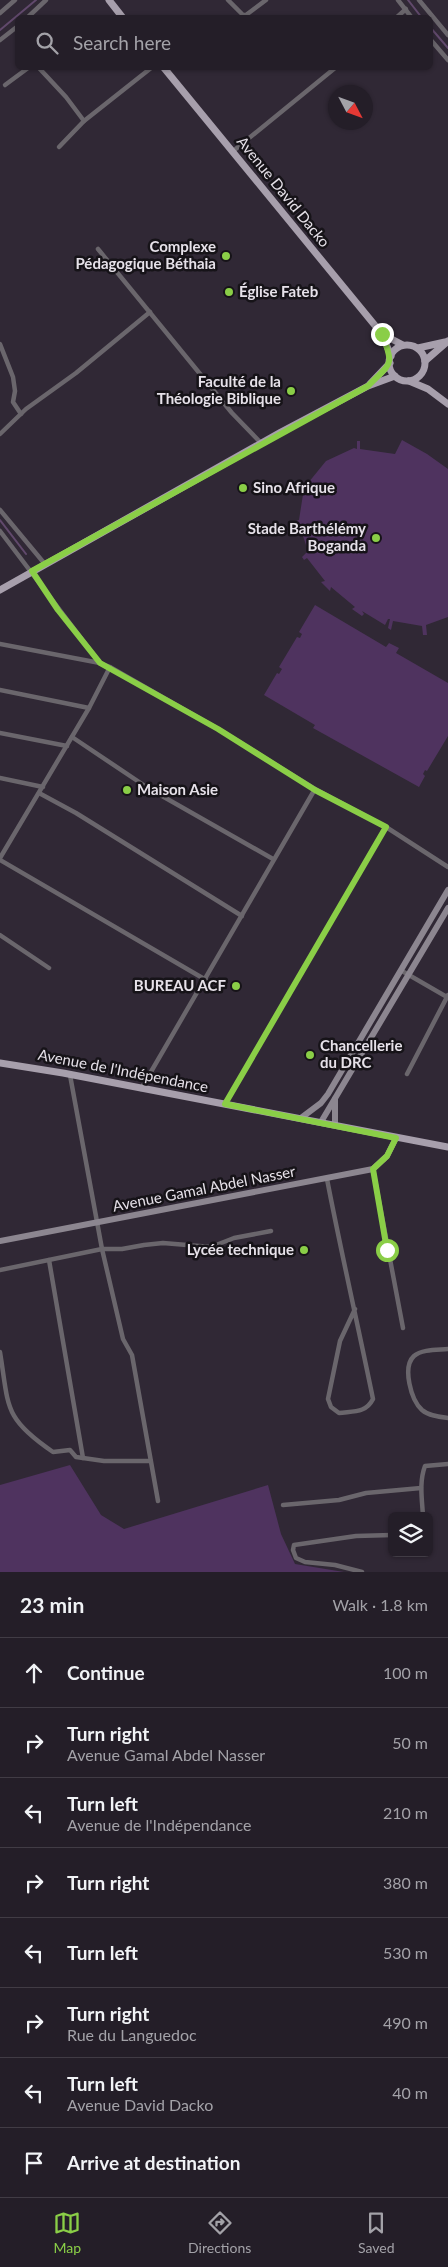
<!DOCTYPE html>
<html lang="en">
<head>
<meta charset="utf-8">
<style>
	body { margin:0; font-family:Lato,sans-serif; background:#2c2730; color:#f1f3f6 }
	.controls { position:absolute; right:15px; bottom:15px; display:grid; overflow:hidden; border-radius:8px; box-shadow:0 1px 4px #0004 }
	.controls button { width:45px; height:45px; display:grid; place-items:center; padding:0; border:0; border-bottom:1px solid #413c45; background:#241e28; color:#f1f3f6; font:25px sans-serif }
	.compass { position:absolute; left:328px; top:85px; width:45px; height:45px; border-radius:50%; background:#241e28; box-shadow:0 1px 4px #0004; rotate:131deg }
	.stop { position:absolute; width:15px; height:15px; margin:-11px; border:4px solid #8ace47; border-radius:50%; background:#fff }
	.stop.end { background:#8ace47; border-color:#fff; box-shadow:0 1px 5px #0008 }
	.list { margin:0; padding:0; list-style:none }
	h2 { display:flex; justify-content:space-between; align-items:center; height:65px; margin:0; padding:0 20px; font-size:21px }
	h2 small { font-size:16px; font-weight:400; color:#a3a2a8 }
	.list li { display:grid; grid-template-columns:32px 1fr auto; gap:15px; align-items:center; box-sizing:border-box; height:70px; padding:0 20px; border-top:1px solid #413c45 }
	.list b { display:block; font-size:19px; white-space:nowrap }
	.list p { margin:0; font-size:16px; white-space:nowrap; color:#a3a2a8 }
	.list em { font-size:16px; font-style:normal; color:#a3a2a8 }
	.icon { flex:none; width:28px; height:28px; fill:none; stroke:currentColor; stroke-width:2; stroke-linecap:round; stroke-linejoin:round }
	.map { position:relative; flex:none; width:448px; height:1572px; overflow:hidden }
	.search { position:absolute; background:#241e28; box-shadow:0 1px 4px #0004; left:15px; right:15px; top:15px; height:55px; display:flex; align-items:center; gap:12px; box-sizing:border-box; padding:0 18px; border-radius:8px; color:#a3a2a8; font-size:19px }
	.sheet { height:625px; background:#241e28 }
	nav { display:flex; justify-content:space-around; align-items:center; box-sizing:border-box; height:70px; border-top:1px solid #413c45; background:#241e28; font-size:14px; color:#a3a2a8 }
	nav a { display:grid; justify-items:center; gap:2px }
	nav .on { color:#8ace47 }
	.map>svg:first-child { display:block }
</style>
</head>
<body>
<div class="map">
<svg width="448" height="1572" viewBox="0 0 448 1572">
	<rect width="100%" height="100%" fill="#302835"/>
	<g fill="#4f335f">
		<polygon points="402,440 427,454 448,469 448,617 426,625 427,635 423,635 422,626 393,621 391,630 388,628 390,619 388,619 385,625 362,611 364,614 362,616 352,609 355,607 331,587 330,591 321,582 325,581 307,558 304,560 302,557 308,551 299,524 291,526 291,523 299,520 304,488 326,461 354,448 357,449 357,441 360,441 360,449 395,454"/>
		<polygon points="315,605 386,647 389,643 399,648 396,653 448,683 448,736 427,771 425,770 423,774 425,776 419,787 313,728 315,725 264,695 277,673 279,674 282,669 279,667 297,637 300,638 302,634 299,632"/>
		<polygon points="70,1465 101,1515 124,1529 268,1485 281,1534 295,1564 344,1572 0,1572 0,1485"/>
	</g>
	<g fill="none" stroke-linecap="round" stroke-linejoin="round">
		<g stroke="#61496c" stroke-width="2">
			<polyline points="408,0 422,18"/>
			<polyline points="430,27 448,48"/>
			<polyline points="0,30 36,0"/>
			<polyline points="0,520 26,554"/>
		</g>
		<g stroke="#6a666c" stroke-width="4.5">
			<polyline points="228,0 243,15 246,15 266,0"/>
			<polyline points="398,0 412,18"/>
			<polyline points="419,0 448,35"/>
			<polyline points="0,13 15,0"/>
			<polyline points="27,18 46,0"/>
			<polyline points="396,18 406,9"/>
			<polyline points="430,39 448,60"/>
			<polyline points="0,40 18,26"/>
			<polyline points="39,68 66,97 84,121"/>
			<polyline points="5,85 28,68"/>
			<polyline points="59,147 84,121 151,68"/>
			<polyline points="232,152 335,68"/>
			<polyline points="98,249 232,413 261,443"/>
			<polyline points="0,344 13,377 15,391 13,402 21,414"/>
			<polyline points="0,434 26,409 76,373 150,312"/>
			<polyline points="0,510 44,563"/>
			<polyline points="0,531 100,663"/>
			<polyline points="0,644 100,663 110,667 218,729 315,789 386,827 448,867"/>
			<polyline points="0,690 89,708"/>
			<polyline points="0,733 67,746"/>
			<polyline points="72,737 148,788 273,859"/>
			<polyline points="0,778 43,787"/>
			<polyline points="39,793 76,813 242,916"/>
			<polyline points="0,858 89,708 110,667"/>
			<polyline points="0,860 206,980"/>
			<polyline points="0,935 49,968"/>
			<polyline points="402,971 447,997"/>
			<polyline points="407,1074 448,995"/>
			<polyline points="70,1075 102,1249 123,1339 132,1355 158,1501"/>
			<polyline points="141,1089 315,789"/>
			<polyline points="225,1104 386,827"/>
			<polyline points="373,1169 403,1328"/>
			<path d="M327,1179c14,73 31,146 46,220 -7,14 -19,12 -34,14l-8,-6 -3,-8 12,-58 15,-32"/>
			<polyline points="49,1260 83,1458"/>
			<polyline points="0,1270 102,1249 122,1249 144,1245 163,1243 211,1247 234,1238 271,1231"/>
			<path d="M448,1349c-10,1 -26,0 -34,7 -12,11 -3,44 8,54 7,6 18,7 26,8"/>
			<path d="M0,1352c9,55 3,66 53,100l17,-2 6,7 28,4h46"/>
			<polyline points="283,1505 339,1500 366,1493 421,1488"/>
			<path d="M423,1516c-1,-17 -4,-34 2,-50l23,-2"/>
			<polyline points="362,1572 335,1565 305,1562 296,1558 293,1550 294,1545 356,1536 392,1535"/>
		</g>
		<g stroke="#8c8690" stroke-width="6">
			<polyline points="301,1118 321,1103 328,1094 448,890"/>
			<polyline points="321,1122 448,908"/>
			<polyline points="335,1125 335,1099"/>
			<polyline points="0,1241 373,1169 387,1156 396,1138"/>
		</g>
		<g stroke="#a79fac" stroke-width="7">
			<polyline points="109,0 123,18"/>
			<polyline points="164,68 382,334 391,356"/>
			<polyline points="382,334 403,345"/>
			<circle cx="407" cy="363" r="18"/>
			<polyline points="418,348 445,342"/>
			<polyline points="425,361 448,341"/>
			<polyline points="409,381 428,389 448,404"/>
			<polyline points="370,384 390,363"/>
			<polyline points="0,590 281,432 368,386 395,376"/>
			<polyline points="0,1063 63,1073 448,1147"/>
		</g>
	</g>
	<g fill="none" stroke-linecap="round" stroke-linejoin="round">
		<path stroke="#8ace47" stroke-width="6" d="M382,334c13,33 9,28 -14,52l-336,185 26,39 42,53 118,66 97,61 71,37 -161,277 171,34 -9,18 -14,13 14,81"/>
	</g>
	<g fill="#8ace47" stroke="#161318" stroke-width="2">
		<circle cx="226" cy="256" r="5"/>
		<circle cx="229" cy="292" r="5"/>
		<circle cx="291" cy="391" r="5"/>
		<circle cx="243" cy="488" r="5"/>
		<circle cx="376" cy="538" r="5"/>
		<circle cx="127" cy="790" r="5"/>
		<circle cx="236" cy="986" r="5"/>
		<circle cx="310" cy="1055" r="5"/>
		<circle cx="304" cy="1250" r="5"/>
	</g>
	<g text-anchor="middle" stroke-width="5" stroke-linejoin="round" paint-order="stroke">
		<g font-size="15" fill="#e6e1e9" stroke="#161318">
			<text transform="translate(283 192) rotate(51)" y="5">Avenue David Dacko</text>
			<text transform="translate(123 1071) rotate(11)" y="5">Avenue de l'Indépendance</text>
			<text transform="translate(204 1189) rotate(-11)" y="5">Avenue Gamal Abdel Nasser</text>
		</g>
		<g font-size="15" font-weight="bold" fill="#e6e1e9" stroke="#161318" text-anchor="end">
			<text x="216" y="252">Complexe<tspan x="216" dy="17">Pédagogique Béthaia</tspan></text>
			<text x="239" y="297" text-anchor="start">Église Fateb</text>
			<text x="281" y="387">Faculté de la<tspan x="281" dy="17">Théologie Biblique</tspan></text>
			<text x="253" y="493" text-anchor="start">Sino Afrique</text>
			<text x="366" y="534">Stade Barthélémy<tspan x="366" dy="17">Boganda</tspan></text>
			<text x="137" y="795" text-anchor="start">Maison Asie</text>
			<text x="226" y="991">BUREAU ACF</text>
			<text x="320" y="1051" text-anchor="start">Chancellerie<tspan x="320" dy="17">du DRC</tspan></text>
			<text x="294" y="1255">Lycée technique</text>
		</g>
	</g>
</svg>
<div class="controls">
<button><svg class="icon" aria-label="layers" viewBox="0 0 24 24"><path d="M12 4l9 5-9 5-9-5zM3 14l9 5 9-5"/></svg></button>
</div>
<svg class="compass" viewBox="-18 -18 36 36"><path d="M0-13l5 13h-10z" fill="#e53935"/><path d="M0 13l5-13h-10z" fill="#a3a2a8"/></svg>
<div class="stop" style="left:387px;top:1250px"></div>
<div class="stop end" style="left:382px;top:334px"></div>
<div class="search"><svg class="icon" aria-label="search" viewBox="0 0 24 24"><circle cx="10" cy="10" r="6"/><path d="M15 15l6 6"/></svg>Search here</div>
</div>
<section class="sheet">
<h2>23 min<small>Walk · 1.8 km</small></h2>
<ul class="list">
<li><svg class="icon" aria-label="ahead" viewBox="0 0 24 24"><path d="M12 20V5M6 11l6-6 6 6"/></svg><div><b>Continue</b></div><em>100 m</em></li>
<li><svg class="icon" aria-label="right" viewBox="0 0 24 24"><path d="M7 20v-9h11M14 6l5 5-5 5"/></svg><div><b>Turn right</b><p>Avenue Gamal Abdel Nasser</p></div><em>50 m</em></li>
<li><svg class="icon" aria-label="left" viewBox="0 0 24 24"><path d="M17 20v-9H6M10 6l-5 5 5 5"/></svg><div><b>Turn left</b><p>Avenue de l'Indépendance</p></div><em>210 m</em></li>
<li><svg class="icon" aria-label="right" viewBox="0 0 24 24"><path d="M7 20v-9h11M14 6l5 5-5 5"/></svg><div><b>Turn right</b></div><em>380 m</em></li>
<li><svg class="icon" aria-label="left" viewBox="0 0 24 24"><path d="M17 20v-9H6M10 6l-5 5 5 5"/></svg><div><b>Turn left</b></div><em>530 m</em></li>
<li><svg class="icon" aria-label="right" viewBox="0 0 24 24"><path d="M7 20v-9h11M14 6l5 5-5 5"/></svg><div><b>Turn right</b><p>Rue du Languedoc</p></div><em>490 m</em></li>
<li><svg class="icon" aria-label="left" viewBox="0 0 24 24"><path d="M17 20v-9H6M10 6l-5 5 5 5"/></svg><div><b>Turn left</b><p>Avenue David Dacko</p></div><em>40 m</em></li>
<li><svg class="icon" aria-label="arrive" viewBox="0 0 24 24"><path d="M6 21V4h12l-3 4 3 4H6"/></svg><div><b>Arrive at destination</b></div></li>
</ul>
</section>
<nav>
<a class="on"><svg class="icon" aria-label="map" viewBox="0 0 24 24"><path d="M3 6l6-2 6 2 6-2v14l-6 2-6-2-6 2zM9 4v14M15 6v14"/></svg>Map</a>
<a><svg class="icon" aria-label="directions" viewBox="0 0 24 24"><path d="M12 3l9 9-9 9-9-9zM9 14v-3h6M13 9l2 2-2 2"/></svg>Directions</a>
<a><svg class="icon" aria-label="saved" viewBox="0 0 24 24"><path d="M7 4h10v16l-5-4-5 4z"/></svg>Saved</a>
</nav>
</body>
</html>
